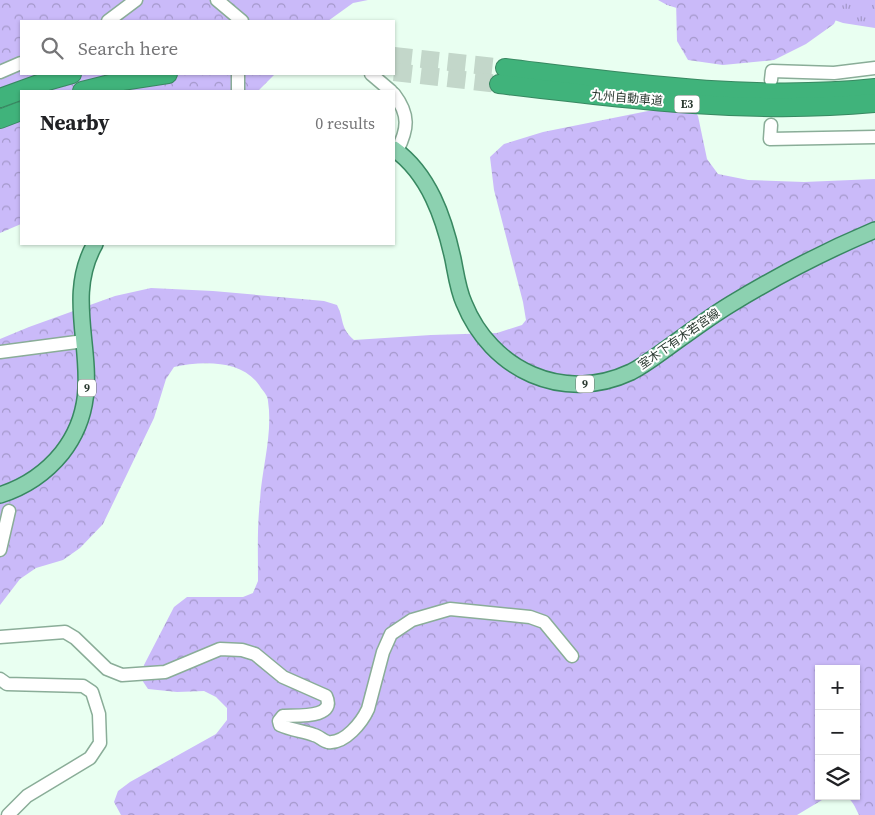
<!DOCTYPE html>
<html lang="en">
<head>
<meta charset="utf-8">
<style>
	body { margin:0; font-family:"Source Serif 4","Noto Sans JP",serif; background:#f6f6f6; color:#202124 }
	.controls { position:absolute; right:15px; bottom:15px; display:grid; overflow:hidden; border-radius:0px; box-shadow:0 1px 4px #0004 }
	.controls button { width:45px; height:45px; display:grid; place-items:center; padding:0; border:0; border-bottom:1px solid #e0e0e0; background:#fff; color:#202124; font:25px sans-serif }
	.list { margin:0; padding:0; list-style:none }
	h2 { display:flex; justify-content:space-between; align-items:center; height:65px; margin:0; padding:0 20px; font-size:21px }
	h2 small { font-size:16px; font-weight:400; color:#757577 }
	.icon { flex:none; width:28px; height:28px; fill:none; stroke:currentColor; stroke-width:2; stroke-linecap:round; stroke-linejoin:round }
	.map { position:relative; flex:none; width:875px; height:815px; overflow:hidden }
	.search { position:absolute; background:#fff; box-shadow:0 1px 4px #0004; left:20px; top:20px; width:375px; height:55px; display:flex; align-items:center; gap:12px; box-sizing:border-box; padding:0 18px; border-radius:0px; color:#757577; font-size:19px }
	.panel { position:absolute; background:#fff; box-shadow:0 1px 4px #0004; left:20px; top:90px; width:375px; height:155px; border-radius:0px }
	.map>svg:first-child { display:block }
</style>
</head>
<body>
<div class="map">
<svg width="875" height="815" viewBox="0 0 875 815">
	<defs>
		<pattern id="grass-tufts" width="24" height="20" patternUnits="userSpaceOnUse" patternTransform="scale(1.25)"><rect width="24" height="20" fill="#cabaf9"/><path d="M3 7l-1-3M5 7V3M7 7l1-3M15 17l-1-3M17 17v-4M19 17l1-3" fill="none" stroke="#a498ca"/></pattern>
		<pattern id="forest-crowns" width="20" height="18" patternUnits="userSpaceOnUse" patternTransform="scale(1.25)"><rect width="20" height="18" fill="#cabaf9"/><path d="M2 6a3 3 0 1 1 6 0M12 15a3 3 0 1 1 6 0" fill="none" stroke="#a498ca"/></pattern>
	</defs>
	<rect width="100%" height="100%" fill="#e9fff1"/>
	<polygon fill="url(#grass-tufts)" points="658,0 875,0 875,28 843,23 797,7 680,9 667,5"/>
	<g fill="url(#forest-crowns)">
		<polygon points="0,0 368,0 353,3 328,21 21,21 21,74 275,74 258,91 21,91 21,224 0,233"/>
		<polygon points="676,0 845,0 834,24 806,44 774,60 723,65 688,60 677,41"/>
		<path d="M673,106h18l7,10 9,43 11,15 30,6 56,2 71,-3v636h-16c-4,-8 -7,-17 -16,-19h13v-127h-37v127h12l-4,1 -30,18h-676l-7,-13 4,-11 12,-9 86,-48 11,-14v-12l-11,-11 -12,-6 -27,1 -29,-3 -6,-9 2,-15 30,-58 13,-10h56l10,-4 5,-12c0,-27 -1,-54 2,-81 2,-33 13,-66 8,-99 0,-5 -4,-9 -7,-13 -17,-29 -59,-27 -87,-21l-8,12 -12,39 -51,106 -23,24 -17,12 -27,8 -16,11 -20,26v-266l29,-12 86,-31 36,-8 62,3 111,10 13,4c8,16 2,21 17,35l77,-5 66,-2 25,-8 4,-5 -3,-18 -29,-112 -4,-33 14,-13 39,-12z"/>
	</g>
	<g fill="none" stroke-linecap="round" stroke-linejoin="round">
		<g stroke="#c3d7ca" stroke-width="18" stroke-dasharray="18 9" stroke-linecap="butt">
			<polyline points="394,56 505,68"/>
			<polyline points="394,72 499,84"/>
		</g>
		<g stroke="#8aad98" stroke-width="15">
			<g id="minor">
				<polyline points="217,0 242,21"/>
				<polyline points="108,21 136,0"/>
				<polyline points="0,72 21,63"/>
				<polyline points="238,74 238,91"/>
				<polyline points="371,74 391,91"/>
				<polyline points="771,80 772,71 834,73 875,68"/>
				<path d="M394,94c16,21 14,35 3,57"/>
				<polyline points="771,125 770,139 875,137"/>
				<polyline points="0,352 84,341"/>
				<polyline points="0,550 9,511"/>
				<path d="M0,637l65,-5 10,6 32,31 15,6 43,-3 55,-23 22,1 13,4 28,23 43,19c11,23 -30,19 -43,20l-4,5 1,4c11,5 23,6 34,10 5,1 9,6 14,7 17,2 34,-20 40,-33l15,-57 8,-18 21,-14 38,-11 80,8 14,5 28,34"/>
				<polyline points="0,679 7,684 83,686 92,692 99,714 100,743 90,758 27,796 8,815"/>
			</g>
		</g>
		<g stroke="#388861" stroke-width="18">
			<g id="major">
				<path d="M394,149c35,25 50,69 59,110 3,15 5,31 11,44 27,67 99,101 167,69 12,-6 24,-15 35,-23 21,-15 42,-31 65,-45 46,-28 94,-53 144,-74"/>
				<path d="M0,495c25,-8 45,-21 62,-42 55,-70 -6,-141 33,-209"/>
			</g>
		</g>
		<g stroke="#388861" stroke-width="20">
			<g id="highway">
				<path d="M505,68c123,15 246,33 370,20"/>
				<path d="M499,84c125,15 250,31 376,19"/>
				<polyline points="82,91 122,81 168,74"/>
				<polyline points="0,98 47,81 72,74"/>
				<polyline points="0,119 21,111"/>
			</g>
		</g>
		<use href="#minor" stroke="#fff" stroke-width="12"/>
		<use href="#major" stroke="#8cd1b0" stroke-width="15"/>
		<use href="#highway" stroke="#40b37b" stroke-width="18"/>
	</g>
	<g text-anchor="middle" stroke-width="4" stroke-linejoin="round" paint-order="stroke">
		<g fill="#fff" stroke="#6a746e" stroke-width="1">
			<rect x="674.5" y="95.5" width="25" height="17" rx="4"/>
			<rect x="576" y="375.5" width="18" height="17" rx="4"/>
			<rect x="78" y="379.5" width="18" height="17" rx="4"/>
		</g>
		<g font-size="11" font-weight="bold" fill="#2a3930">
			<text x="687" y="108">E3</text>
			<text x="585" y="388">9</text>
			<text x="87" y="392">9</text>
		</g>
		<g font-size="12" fill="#2a3930" stroke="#fff">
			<text transform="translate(627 98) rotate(5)" y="4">九州自動車道</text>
			<text transform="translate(679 339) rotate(-35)" y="4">室木下有木若宮線</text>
		</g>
	</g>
</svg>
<div class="controls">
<button>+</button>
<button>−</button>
<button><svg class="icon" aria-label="layers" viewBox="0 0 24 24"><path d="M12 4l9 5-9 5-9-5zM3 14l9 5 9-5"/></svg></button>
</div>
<div class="search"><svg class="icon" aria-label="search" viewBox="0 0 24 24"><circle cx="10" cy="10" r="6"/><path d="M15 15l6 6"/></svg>Search here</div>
<section class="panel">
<h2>Nearby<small>0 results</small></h2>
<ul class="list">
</ul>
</section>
</div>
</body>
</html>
